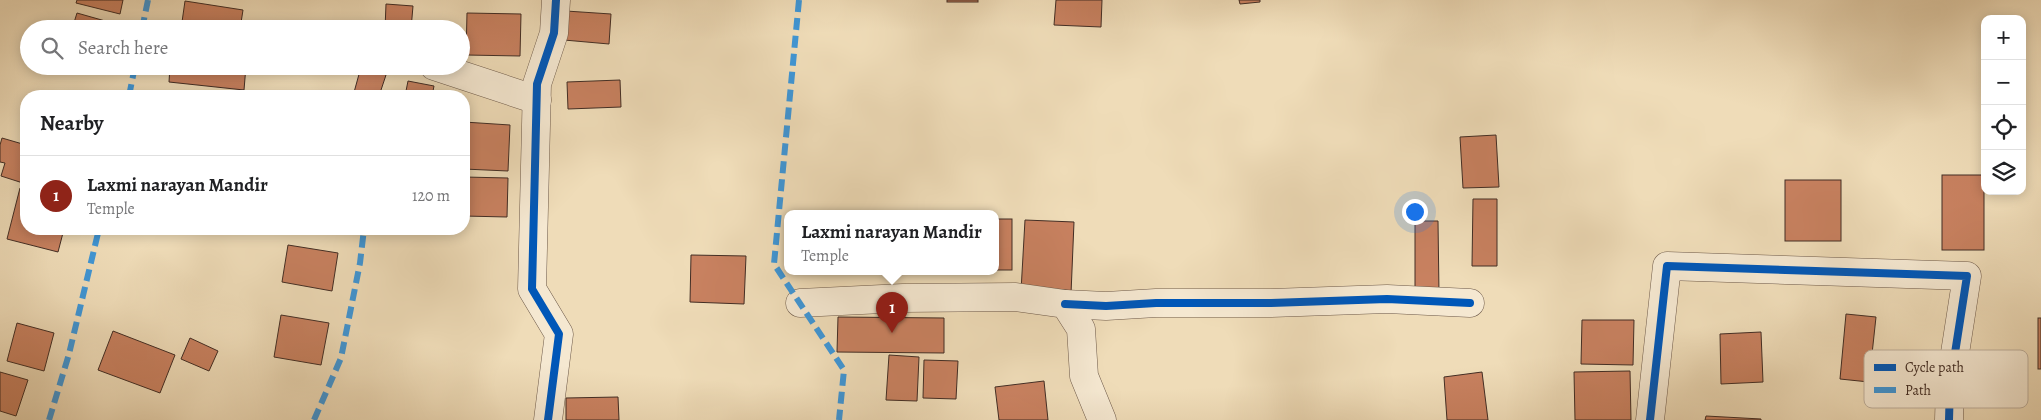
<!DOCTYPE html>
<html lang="en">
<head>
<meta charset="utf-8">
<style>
	body { margin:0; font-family:Alegreya,serif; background:#f6f6f6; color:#202124 }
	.controls { position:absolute; right:15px; top:15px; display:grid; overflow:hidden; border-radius:10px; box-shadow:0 2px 12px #0003 }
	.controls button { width:45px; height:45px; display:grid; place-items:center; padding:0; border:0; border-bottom:1px solid #e0e0e0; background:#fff; color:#202124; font:25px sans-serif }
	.you { position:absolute; left:1414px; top:211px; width:18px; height:18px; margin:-12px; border:4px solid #fff; border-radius:50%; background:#1a73e8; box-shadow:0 0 0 8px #1a73e833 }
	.badge { display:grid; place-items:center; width:32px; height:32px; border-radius:50%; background:#8f2418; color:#fff; font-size:16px; font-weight:700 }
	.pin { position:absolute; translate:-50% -41px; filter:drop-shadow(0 1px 2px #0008) }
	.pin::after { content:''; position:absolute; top:26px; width:18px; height:15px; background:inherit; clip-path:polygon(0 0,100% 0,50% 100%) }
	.popup { position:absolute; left:784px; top:210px; width:215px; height:65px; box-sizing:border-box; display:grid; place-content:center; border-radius:10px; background:#fff; filter:drop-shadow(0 1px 4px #0005); font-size:16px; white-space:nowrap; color:#757577 }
	.popup b { font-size:19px; color:#202124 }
	.popup::after { content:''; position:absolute; left:50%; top:100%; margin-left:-10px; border:10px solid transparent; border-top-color:#fff }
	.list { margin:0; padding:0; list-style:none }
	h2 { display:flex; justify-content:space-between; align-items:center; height:65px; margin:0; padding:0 20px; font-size:21px }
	h2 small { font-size:16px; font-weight:400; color:#757577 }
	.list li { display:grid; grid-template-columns:32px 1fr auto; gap:15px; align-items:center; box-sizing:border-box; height:80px; padding:0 20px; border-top:1px solid #e0e0e0 }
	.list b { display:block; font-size:19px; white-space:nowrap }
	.list p { margin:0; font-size:16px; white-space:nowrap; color:#757577 }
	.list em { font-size:16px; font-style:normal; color:#757577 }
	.icon { flex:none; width:28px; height:28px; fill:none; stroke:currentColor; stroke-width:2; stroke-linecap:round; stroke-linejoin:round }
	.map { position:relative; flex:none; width:2041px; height:420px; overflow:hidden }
	.search { position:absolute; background:#fff; box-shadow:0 2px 12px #0003; left:20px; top:20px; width:450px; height:55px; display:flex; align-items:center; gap:12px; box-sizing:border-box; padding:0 18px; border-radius:28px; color:#757577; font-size:19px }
	.panel { position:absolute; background:#fff; box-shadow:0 2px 12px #0003; left:20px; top:90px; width:450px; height:145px; border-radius:20px }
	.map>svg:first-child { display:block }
</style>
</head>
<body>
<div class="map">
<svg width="2041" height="420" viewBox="0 0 2041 420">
	<rect width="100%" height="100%" fill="#efdcb8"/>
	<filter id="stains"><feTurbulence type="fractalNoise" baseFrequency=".004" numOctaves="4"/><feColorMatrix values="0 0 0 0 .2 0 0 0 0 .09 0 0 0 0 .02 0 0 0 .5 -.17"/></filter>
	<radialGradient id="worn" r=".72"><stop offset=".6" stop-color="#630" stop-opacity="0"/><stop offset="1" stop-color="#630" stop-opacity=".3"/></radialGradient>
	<g fill="#c88160" stroke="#422d24">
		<polygon points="77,0 123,0 120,14 76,3"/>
		<rect x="947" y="0" width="31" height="2"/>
		<polygon points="1056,0 1102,0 1101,27 1054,25"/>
		<polygon points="1239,0 1260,0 1260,2 1240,4"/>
		<polygon points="185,1 243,10 240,29 181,29"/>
		<polygon points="386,4 413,6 411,29 385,29"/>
		<polygon points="566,11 611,14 609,44 564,40"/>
		<polygon points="77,13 123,26 123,29 72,29"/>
		<polygon points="467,13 521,14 520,56 466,55"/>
		<polygon points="170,66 246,66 244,90 169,82"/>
		<polygon points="361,67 386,75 379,96 353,96"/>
		<polygon points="620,80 621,107 568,109 567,82"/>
		<polygon points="408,81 434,86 432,96 405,96"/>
		<polygon points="464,122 510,125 508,171 464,169"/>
		<polygon points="1496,135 1499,187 1463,188 1460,137"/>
		<polygon points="2,138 26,145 26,184 1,176 5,163 0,162 0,145"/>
		<rect x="1942" y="175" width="42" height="75"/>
		<polygon points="464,177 508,178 507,217 464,216"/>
		<rect x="1785" y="180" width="56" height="61"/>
		<polygon points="20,188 26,190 26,229 64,229 58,252 7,239"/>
		<polygon points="1473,199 1497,199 1497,266 1472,266"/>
		<rect x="996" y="219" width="16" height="51"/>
		<polygon points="1025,220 1074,222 1071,294 1021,291"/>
		<polygon points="1415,221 1438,221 1439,294 1415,294"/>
		<polygon points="288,245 338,253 332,291 282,282"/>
		<polygon points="691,255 746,256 744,304 690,302"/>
		<polygon points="1846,314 1876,317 1869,382 1840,379"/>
		<polygon points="281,315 329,323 321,365 274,357"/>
		<polygon points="838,317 944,318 944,353 837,352"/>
		<rect x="2038" y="318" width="3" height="51"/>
		<polygon points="1582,320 1634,320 1633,365 1581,364"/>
		<polygon points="17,323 54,333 44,371 7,361"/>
		<polygon points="113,331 175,355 160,393 98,370"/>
		<polygon points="1761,332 1763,382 1721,384 1720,334"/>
		<polygon points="190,338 218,351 209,371 181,359"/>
		<polygon points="889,355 919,357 917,401 886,400"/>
		<polygon points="924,360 958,361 956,399 923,398"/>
		<polygon points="1630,371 1631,420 1575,420 1574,372"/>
		<polygon points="0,372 28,380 16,416 0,411"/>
		<polygon points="1482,372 1488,420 1447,420 1444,377"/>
		<polygon points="1044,381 1048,420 999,420 995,387"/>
		<polygon points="618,397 619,420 566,420 566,398"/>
		<polygon points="1706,416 1761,419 1761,420 1705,420"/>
	</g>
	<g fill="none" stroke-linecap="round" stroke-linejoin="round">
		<g stroke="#6d5949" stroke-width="29">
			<g id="minor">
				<polyline points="434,66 537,100"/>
				<polyline points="800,303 903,298 1016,297 1065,304 1081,329 1084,376 1102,420"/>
				<polyline points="1065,304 1106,306 1156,303 1271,303 1387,299 1470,303"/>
				<polyline points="548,420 559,334 532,289 537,84 554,33 556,0"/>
				<polyline points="1650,420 1667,266 1967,276 1950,385 1949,420"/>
			</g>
		</g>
		<use href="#minor" stroke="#f5e8d1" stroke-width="28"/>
		<g stroke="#3f96d6" stroke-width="6" stroke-dasharray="12 6" stroke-linecap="butt">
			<polyline points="799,0 774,264 844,370 839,420"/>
			<polyline points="142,29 148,0"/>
			<polyline points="129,96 135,66"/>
			<polyline points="49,420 69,354 99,229"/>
			<polyline points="314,420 341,358 360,263 364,229"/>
		</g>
		<g stroke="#f5e8d1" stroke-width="11">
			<g id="cycleway">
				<polyline points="1065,304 1106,306 1156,303 1271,303 1387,299 1470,303"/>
				<polyline points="548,420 559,334 532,289 537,84 554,33 556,0"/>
				<polyline points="1650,420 1667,266 1967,276 1950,385 1949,420"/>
			</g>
		</g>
		<use href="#cycleway" stroke="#0057b8" stroke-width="8"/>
	</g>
	<rect x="1864" y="350" width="164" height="58" rx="8" fill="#f5e8d1" stroke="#bfb09d" stroke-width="1"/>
	<rect x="1874" y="364" width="22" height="7" fill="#0057b8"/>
	<rect x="1874" y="387" width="22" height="6" fill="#3f96d6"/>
	<g font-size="14" fill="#422d24">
		<text x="1905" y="372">Cycle path</text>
		<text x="1905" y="395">Path</text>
	</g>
	<rect width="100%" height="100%" filter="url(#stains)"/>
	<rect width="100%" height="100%" fill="url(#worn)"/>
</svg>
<div class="controls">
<button>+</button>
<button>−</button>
<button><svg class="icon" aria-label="locate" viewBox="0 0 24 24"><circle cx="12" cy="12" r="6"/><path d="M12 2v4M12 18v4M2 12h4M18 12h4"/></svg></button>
<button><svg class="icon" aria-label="layers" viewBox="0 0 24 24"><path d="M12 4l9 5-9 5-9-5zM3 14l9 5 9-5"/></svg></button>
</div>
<div class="you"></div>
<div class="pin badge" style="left:892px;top:333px">1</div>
<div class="popup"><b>Laxmi narayan Mandir</b>Temple</div>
<div class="search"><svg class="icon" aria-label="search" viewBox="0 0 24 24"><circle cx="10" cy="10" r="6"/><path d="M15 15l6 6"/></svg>Search here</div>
<section class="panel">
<h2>Nearby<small></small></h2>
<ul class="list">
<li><span class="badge">1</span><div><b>Laxmi narayan Mandir</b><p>Temple</p></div><em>120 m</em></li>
</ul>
</section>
</div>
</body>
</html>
